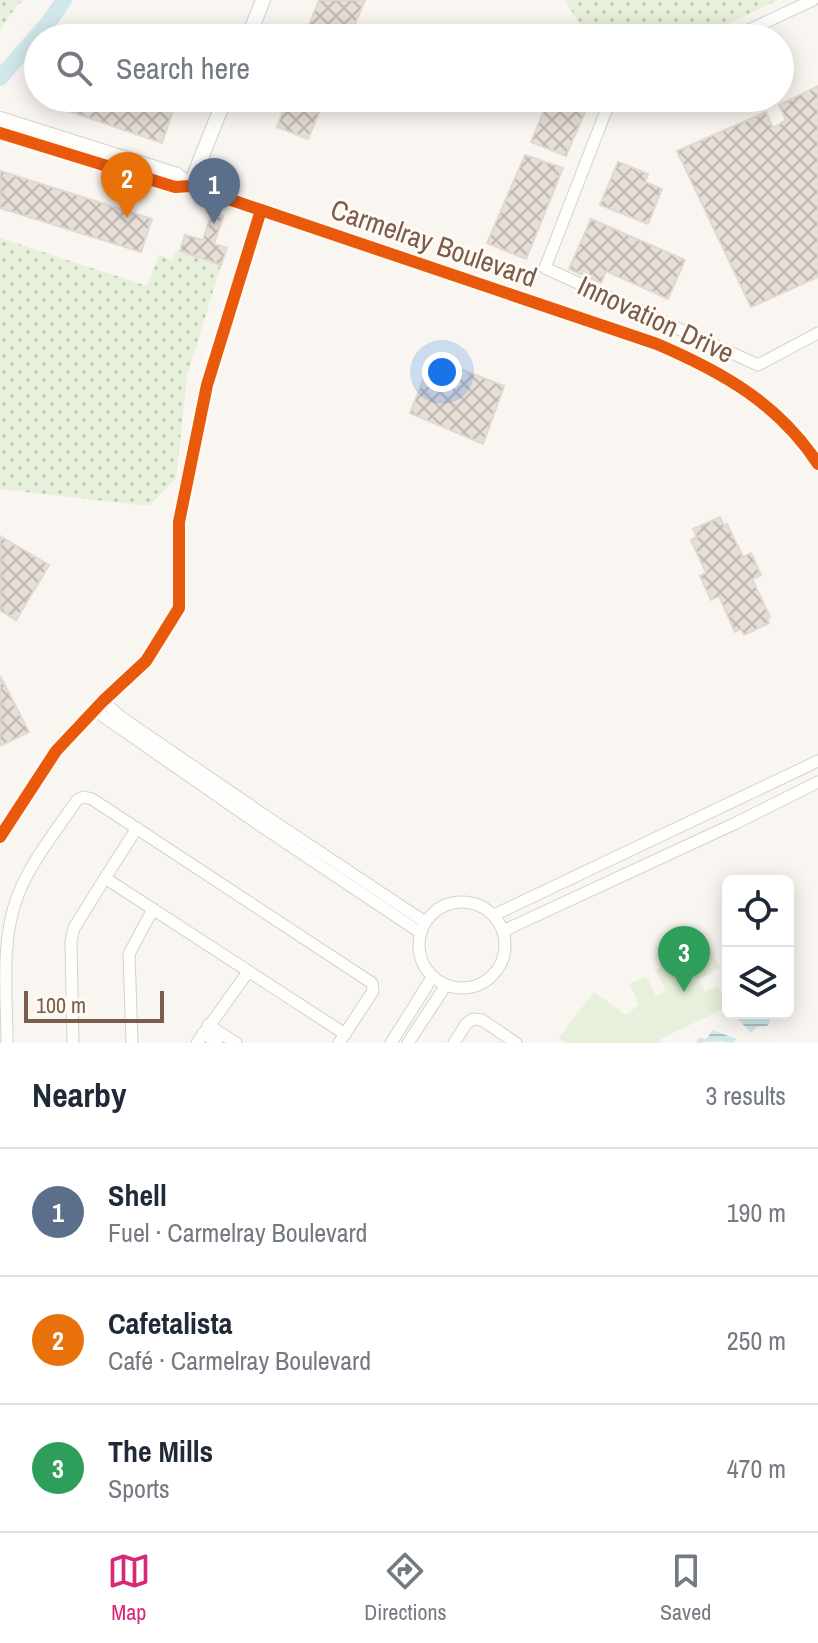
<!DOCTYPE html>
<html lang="en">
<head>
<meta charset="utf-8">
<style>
	body { margin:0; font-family:"Archivo Narrow",sans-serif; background:#f2f2f3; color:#1f2937 }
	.controls { position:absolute; right:24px; bottom:24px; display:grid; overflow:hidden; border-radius:12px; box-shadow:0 4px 20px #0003 }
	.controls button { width:72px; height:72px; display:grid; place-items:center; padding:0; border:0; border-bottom:2px solid #e0e1e3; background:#fff; color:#1f2937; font:40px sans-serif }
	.scale { position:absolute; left:24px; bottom:20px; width:140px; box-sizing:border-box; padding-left:8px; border:4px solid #7a5c4d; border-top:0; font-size:22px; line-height:28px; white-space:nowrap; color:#7a5c4d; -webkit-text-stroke:6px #fffaf3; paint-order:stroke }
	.you { position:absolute; left:442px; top:372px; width:28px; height:28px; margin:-20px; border:6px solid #fff; border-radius:50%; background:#1a73e8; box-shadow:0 0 0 12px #1a73e833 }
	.badge { display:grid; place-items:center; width:52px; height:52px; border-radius:50%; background:#db2777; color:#fff; font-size:26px; font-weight:700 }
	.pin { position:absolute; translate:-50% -66px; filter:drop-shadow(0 2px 4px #0008) }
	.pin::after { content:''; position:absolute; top:42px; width:28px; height:24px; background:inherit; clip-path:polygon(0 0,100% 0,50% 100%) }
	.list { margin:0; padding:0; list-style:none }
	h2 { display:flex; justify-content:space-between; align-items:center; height:104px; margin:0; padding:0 32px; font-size:34px }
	h2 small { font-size:26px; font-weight:400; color:#747a83 }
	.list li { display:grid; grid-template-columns:52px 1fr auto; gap:24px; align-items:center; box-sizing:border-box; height:128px; padding:0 32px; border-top:2px solid #e0e1e3 }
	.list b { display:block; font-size:30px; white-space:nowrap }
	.list p { margin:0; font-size:26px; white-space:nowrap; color:#747a83 }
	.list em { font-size:26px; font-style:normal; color:#747a83 }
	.icon { flex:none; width:44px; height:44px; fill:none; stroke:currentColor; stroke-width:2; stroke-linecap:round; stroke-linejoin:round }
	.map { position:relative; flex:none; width:818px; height:1043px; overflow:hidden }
	.search { position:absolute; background:#fff; box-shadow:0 4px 20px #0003; left:24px; right:24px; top:24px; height:88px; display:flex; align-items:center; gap:20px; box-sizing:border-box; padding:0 28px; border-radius:44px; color:#747a83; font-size:30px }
	.sheet { height:488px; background:#fff }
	nav { display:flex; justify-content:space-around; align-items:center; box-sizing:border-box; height:112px; border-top:2px solid #e0e1e3; background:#fff; font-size:22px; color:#747a83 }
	nav a { display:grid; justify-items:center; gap:4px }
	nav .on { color:#db2777 }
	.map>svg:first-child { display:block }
</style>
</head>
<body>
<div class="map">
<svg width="818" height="1043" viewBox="0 0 818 1043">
	<defs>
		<pattern id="grass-dots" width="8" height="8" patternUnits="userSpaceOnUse" patternTransform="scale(2)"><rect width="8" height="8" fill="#e7f0db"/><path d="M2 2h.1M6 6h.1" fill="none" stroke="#c0c6b4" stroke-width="1.8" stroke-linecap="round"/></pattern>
		<pattern id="water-rules" width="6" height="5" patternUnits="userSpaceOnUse" patternTransform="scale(2)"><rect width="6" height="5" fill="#d0e8ea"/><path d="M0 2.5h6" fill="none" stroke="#aebfc0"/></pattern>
		<pattern id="building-cross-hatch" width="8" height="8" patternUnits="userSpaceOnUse" patternTransform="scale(2)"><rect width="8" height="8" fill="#e6ded7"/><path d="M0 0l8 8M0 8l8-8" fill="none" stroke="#bfb7b1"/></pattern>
	</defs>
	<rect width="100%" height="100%" fill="#f9f5f0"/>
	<g fill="url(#grass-dots)">
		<polygon points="0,0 24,0 17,5 0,30"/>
		<polygon points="565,0 778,0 698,38 588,38"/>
		<polygon points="0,238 147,286 159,255 172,260 176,250 221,265 187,376 176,478 149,506 0,489"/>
	</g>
	<polygon fill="#e7f0db" points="708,942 720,968 699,979 705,992 718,986 728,1007 662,1038 658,1043 567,1043 559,1038 594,992 626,1015 639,1005 630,984 646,976 656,996 666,990 655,970"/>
	<g fill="url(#water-rules)">
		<path d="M739,1013h12l2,4c5,-3 12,-7 17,-1v6l-3,4 -10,1 -6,6 -14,-15z"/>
		<polygon points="713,1030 736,1039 733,1043 720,1041 696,1043 699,1038 706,1039"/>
	</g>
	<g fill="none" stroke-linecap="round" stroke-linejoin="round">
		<polyline stroke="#d0e8ea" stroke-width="16" points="0,78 48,23 64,0"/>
	</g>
	<g fill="url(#building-cross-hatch)" stroke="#e2d8d2" stroke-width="2">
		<polygon points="319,0 365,0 349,38 304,38"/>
		<polygon points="818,86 818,277 751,307 677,151 766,112 773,128 786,120 779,105"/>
		<polygon points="56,98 158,98 157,102 174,107 162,143 54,106"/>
		<polygon points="288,98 325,98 308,139 277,127"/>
		<polygon points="549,98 591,98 566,156 531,142"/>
		<polygon points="525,155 563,168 526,259 487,243"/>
		<polygon points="618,162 648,174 645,182 662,189 648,224 600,205"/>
		<polygon points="0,171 152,219 141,252 0,208"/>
		<polygon points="212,212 223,216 214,244 227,248 221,265 180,251 185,235 203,240"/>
		<polygon points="591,219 685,260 668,299 606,271 601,283 569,269"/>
		<polygon points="432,358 504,386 483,444 410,413"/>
		<polygon points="720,517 724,526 727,524 743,557 751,553 761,575 752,579 770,617 767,618 769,623 744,635 741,629 735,632 719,596 711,600 700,576 706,573 691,540 697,537 693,529"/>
		<polygon points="0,536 49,565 16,620 0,610"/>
		<polygon points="0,676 29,732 0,746"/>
	</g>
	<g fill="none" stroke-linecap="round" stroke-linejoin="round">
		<g stroke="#d7d1cb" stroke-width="13">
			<g id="minor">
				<polyline points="732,38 813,0"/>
				<polyline points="611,98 545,268 758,365 818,333"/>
				<polyline points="103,701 121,717 267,817 425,922"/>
				<polyline points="94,710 261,826 421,933"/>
				<polyline points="0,837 56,751 103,701 146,661 179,608 179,522 207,385 261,210"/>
				<polyline points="105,878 137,828"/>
				<circle cx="462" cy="945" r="43"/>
				<polyline points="494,915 818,761"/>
				<polyline points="503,931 736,823 818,782"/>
				<polyline points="208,1025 236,1043"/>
				<polyline points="203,1033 217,1043"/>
				<path d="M7,1043c0,-49 -7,-102 11,-148 13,-34 39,-65 59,-95l7,-3 8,2 280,184 1,8 -34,52"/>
				<polyline points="73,1043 71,941 74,928 105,878 345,1034"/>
				<polyline points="132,1043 129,954 153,909"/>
				<polyline points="197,1043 248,972"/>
				<polyline points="391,1043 433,976"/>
				<polyline points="408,1043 446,985"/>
				<polyline points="454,1043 466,1024 473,1019 482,1020 516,1043"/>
			</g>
		</g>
		<g stroke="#d7d1cb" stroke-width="16">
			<g id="tertiary">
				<polyline points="248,38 263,0"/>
				<polyline points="0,119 177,175 190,186"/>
				<path d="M0,133l175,54 15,-1 467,158c65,28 121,59 161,120"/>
				<polyline points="190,186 225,98"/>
			</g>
		</g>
		<use href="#minor" stroke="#fefefd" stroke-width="11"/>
		<use href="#tertiary" stroke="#fefefd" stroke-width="14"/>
		<g stroke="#fffaf3" stroke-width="17">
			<g id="cycleway">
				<path d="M0,133l175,54 15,-1 467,158c65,28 121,59 161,120"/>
				<polyline points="0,837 56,751 103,701 146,661 179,608 179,522 207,385 261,210"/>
			</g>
		</g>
		<use href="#cycleway" stroke="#e8590c" stroke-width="12"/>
	</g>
	<g text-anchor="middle" stroke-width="6" stroke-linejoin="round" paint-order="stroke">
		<g font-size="28" fill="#7a5c4d" stroke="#fffaf3">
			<text transform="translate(434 243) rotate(19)" y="10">Carmelray Boulevard</text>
			<text transform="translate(656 319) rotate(25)" y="10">Innovation Drive</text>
		</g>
	</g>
</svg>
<div class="controls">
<button><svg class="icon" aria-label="locate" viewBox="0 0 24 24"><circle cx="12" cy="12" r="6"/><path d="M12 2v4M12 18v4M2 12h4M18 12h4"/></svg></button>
<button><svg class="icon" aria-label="layers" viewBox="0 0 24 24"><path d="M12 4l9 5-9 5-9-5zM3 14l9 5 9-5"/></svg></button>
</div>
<div class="scale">100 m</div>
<div class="you"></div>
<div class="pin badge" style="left:214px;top:224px;background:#5c6f8a">1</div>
<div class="pin badge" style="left:127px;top:218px;background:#e8710a">2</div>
<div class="pin badge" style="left:684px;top:992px;background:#2e9e5b">3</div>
<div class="search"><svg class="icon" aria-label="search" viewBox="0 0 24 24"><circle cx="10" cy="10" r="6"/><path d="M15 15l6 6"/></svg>Search here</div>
</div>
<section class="sheet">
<h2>Nearby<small>3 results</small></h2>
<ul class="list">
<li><span class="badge" style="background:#5c6f8a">1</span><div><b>Shell</b><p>Fuel · Carmelray Boulevard</p></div><em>190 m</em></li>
<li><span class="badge" style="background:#e8710a">2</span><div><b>Cafetalista</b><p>Café · Carmelray Boulevard</p></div><em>250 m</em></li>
<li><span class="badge" style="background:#2e9e5b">3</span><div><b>The Mills</b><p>Sports</p></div><em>470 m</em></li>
</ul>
</section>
<nav>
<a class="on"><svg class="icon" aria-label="map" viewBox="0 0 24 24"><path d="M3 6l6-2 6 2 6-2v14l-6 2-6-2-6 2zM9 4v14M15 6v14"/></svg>Map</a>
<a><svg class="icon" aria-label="directions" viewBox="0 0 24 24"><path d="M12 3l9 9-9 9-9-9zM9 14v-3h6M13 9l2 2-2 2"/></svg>Directions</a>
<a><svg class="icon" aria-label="saved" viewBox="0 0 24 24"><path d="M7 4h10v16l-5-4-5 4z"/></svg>Saved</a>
</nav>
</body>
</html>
